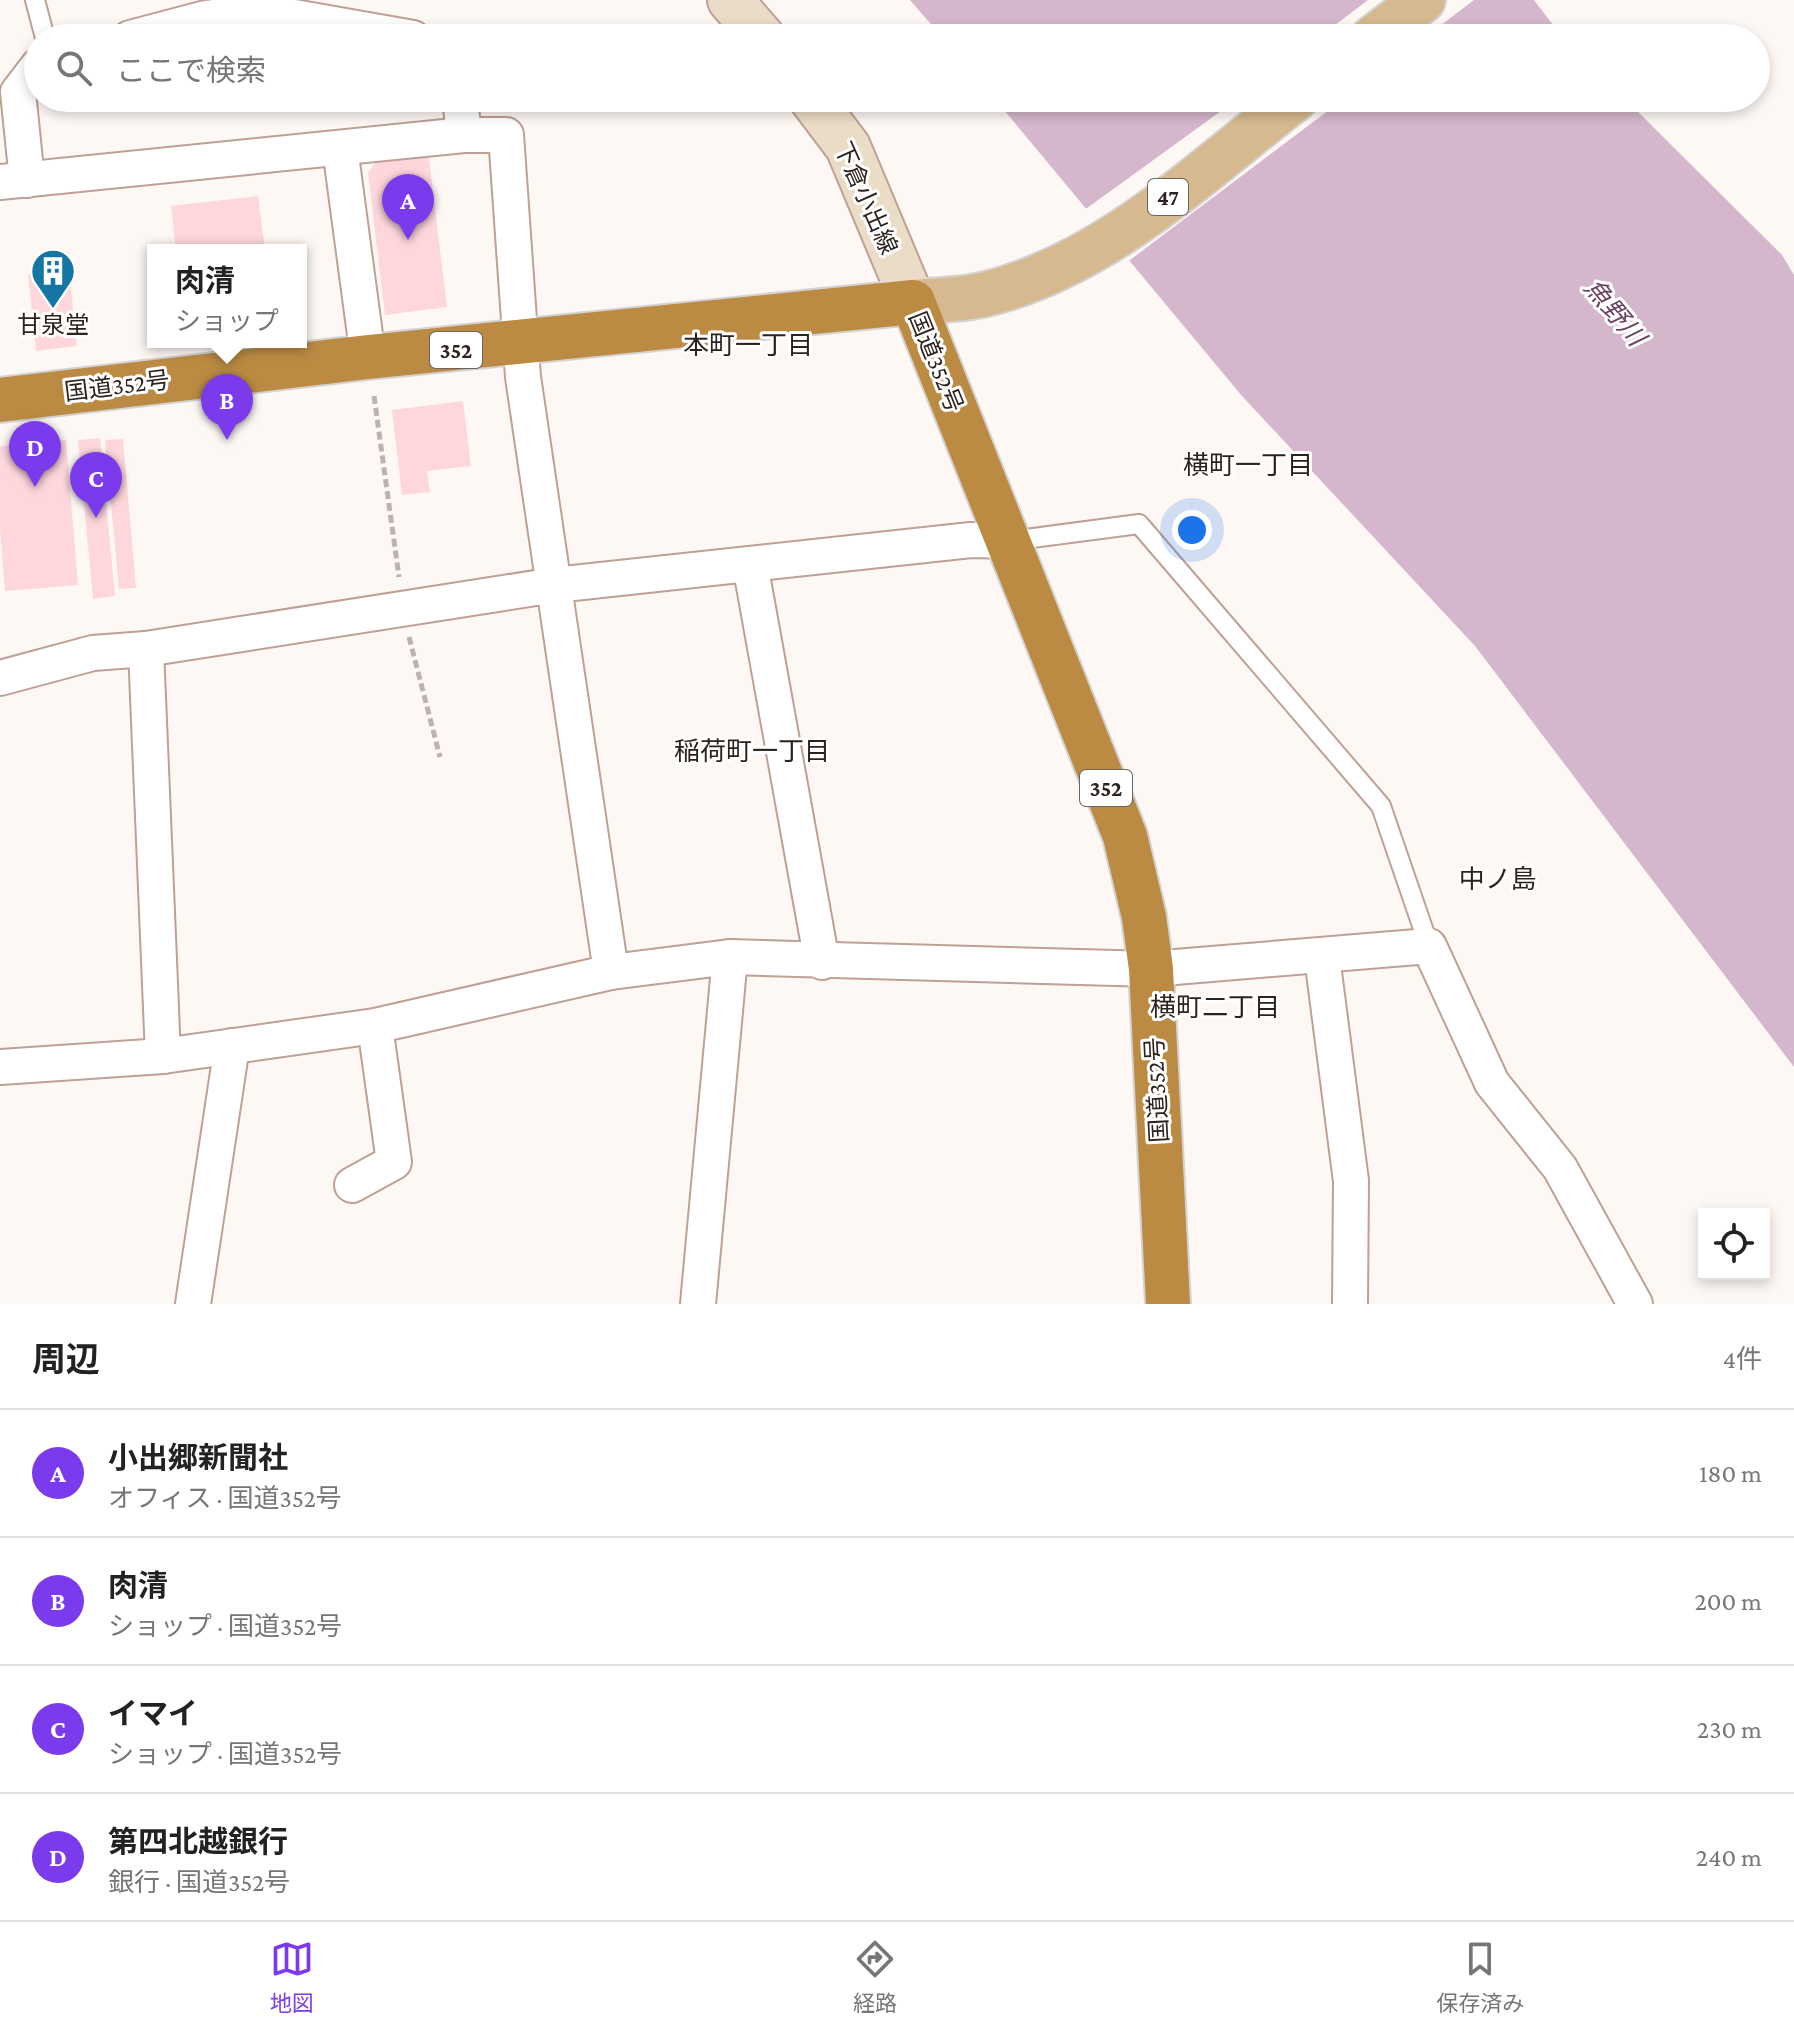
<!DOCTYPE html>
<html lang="ja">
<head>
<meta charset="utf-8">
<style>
	body { margin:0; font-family:"Crimson Pro","Noto Sans JP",serif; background:#f6f6f6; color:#222 }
	.controls { position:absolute; right:24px; bottom:24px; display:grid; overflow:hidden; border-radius:0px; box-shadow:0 4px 12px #0003 }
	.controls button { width:72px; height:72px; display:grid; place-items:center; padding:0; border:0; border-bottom:2px solid #e0e0e0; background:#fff; color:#222; font:40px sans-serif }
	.you { position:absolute; left:1192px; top:530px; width:28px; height:28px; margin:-20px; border:6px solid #fff; border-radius:50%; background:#1a73e8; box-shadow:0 0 0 12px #1a73e833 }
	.badge { display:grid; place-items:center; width:52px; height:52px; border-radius:50%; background:#7c3aed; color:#fff; font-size:26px; font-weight:700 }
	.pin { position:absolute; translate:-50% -66px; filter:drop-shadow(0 2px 4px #0008) }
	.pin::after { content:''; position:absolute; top:42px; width:28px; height:24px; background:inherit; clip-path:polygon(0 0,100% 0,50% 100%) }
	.popup { position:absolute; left:147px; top:244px; width:160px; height:104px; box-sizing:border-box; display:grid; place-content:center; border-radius:0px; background:#fff; filter:drop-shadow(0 2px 6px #0005); font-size:26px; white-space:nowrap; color:#767676 }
	.popup b { font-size:30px; color:#222 }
	.popup::after { content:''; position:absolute; left:50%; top:100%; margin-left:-16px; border:16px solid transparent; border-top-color:#fff }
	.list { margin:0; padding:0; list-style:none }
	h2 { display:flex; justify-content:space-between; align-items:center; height:104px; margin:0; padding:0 32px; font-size:34px }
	h2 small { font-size:26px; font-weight:400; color:#767676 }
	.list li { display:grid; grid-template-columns:52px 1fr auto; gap:24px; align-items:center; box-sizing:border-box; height:128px; padding:0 32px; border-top:2px solid #e0e0e0 }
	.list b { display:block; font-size:30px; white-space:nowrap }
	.list p { margin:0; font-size:26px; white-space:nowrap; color:#767676 }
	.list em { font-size:26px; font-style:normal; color:#767676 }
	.icon { flex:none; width:44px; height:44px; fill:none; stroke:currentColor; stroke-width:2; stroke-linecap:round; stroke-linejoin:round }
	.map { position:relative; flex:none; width:1794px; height:1304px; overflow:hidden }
	.search { position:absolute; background:#fff; box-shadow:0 4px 12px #0003; left:24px; right:24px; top:24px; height:88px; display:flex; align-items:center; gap:20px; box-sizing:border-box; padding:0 28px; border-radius:44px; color:#767676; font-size:30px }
	.sheet { height:616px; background:#fff }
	nav { display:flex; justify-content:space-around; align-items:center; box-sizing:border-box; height:112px; border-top:2px solid #e0e0e0; background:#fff; font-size:22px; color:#767676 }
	nav a { display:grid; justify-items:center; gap:4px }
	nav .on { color:#7c3aed }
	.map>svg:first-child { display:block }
</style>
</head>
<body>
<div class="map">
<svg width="1794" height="1304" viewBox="0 0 1794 1304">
	<rect width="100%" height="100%" fill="#fef8f5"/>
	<g fill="#d5b7cd">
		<polygon points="910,0 1534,0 1563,38 943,38"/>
		<polygon points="994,98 1624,98 1782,255 1794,275 1794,1067 1475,646 1242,396"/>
	</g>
	<g fill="#fef8f5">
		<polygon points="1368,0 1474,0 1424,38 1318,38"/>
		<polygon points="1239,98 1345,98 1126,263 1083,211"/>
	</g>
	<g fill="#fed7dd">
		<polygon points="428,150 447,307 385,315 368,173 380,156"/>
		<polygon points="258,196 265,250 176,250 171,206"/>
		<polygon points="69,270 77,346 36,351 28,274"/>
		<polygon points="463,401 471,466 427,471 430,492 402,495 392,410"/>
		<polygon points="100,438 115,596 93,599 78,440"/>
		<polygon points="123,439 136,588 119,589 105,440"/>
		<polygon points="66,440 78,585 5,591 0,529 0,446"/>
	</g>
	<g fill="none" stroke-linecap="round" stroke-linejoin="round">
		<g stroke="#bea094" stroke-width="22">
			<g id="lane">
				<polyline points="35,0 45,38"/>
				<polyline points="1010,541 1139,524 1381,806 1429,946"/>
			</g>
		</g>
		<g stroke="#bea094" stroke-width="38">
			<g id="street">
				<polyline points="130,38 206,18 260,11 413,38"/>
				<polyline points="460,98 464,135"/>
				<polyline points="340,148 368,357"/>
				<polyline points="27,180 18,92 38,66"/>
				<polyline points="0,182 464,135 506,135 523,377 611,972"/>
				<polyline points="750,564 822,962"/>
				<polyline points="146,649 163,1056"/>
				<polyline points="0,678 93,653 146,649 555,585 971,540 1010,541"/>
				<polyline points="1322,957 1351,1181 1350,1304"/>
				<polyline points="0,1067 163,1056 375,1026 611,972 730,957 1151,969 1429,946 1492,1083 1560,1168 1635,1304"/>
				<polyline points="352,1185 394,1162 375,1026"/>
				<polyline points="193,1304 232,1046"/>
				<polyline points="698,1304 730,957"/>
			</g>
		</g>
		<g stroke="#bea094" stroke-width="48">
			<g id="secondary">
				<polyline points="730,0 763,38"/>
				<polyline points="811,98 848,147 913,302"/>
			</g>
		</g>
		<g stroke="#d5d3d2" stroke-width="48">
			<g id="primary">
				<polyline points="1373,38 1423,0"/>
				<path d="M913,302c24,-2 50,-2 73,-8 119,-29 216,-123 310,-196"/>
			</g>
		</g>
		<g stroke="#d5d3d2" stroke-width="48">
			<polyline id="highway" points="0,400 368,357 913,302 1125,836 1144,917 1151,969 1168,1304"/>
		</g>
		<g stroke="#bbb3af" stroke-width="5" stroke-dasharray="8 4" stroke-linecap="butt">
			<polyline points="374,396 399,577"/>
			<polyline points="409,637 440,757"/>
		</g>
		<use href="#lane" stroke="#fff" stroke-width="18"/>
		<use href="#street" stroke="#fff" stroke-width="34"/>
		<use href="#secondary" stroke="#ebdcc7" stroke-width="44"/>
		<use href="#primary" stroke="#d6b98e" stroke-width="44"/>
		<use href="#highway" stroke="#bb8b43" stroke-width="44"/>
	</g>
	<defs>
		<g id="building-pin" transform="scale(2.3)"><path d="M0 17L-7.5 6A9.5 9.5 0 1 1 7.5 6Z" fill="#1576a3" stroke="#fff"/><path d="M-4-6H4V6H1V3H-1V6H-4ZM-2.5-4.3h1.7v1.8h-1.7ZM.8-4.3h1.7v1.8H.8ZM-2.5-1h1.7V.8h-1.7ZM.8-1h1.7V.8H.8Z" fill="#fff"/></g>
	</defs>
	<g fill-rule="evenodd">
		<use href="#building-pin" x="53" y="271"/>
	</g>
	<g text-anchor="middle" stroke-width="6" stroke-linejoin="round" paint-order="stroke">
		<g fill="#fff" stroke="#6d6462" stroke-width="2">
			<rect x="1148" y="179" width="40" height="36" rx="6"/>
			<rect x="430" y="332" width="52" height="36" rx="6"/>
			<rect x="1080" y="770" width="52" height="36" rx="6"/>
		</g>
		<g font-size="22" font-weight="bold" fill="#2e221e">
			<text x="1168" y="205">47</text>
			<text x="456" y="358">352</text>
			<text x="1106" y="796">352</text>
		</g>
		<g font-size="24" fill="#2e221e" stroke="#fff">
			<text transform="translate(866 198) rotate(66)" y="8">下倉小出線</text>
			<text transform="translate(936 362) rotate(68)" y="8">国道352号</text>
			<text transform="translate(117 386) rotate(-7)" y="8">国道352号</text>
			<text transform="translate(1157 1090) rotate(-93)" y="8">国道352号</text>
		</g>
		<g font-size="24" fill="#2e221e" stroke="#fff">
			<text x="53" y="333">甘泉堂</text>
		</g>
		<g font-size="26" font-style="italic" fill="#6c4363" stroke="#fff">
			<text transform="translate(1615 312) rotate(50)" y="9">魚野川</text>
		</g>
		<g font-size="26" fill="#2e221e" stroke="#fff">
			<text x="748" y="354">本町一丁目</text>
			<text x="1248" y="474">横町一丁目</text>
			<text x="752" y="760">稲荷町一丁目</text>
			<text x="1498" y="888">中ノ島</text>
			<text x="1215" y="1016">横町二丁目</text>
		</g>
	</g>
</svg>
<div class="controls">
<button><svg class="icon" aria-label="locate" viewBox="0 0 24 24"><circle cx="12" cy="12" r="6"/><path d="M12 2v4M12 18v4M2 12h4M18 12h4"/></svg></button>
</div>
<div class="you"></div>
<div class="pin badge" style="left:408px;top:240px">A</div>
<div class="pin badge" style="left:227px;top:440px">B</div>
<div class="popup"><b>肉清</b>ショップ</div>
<div class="pin badge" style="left:96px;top:518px">C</div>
<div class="pin badge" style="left:35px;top:487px">D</div>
<div class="search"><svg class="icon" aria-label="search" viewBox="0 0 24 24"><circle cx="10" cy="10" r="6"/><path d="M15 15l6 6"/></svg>ここで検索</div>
</div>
<section class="sheet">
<h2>周辺<small>4件</small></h2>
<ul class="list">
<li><span class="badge">A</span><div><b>小出郷新聞社</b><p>オフィス · 国道352号</p></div><em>180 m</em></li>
<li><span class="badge">B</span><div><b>肉清</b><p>ショップ · 国道352号</p></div><em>200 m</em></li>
<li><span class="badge">C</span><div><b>イマイ</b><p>ショップ · 国道352号</p></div><em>230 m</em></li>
<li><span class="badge">D</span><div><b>第四北越銀行</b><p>銀行 · 国道352号</p></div><em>240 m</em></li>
</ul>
</section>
<nav>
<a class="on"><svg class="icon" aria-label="map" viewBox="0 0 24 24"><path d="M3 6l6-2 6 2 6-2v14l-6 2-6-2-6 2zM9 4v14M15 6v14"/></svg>地図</a>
<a><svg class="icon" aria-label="directions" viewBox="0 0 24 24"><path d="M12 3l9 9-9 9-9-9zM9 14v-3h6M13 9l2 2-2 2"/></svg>経路</a>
<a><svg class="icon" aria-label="saved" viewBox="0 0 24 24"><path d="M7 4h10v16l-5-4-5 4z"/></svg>保存済み</a>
</nav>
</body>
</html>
